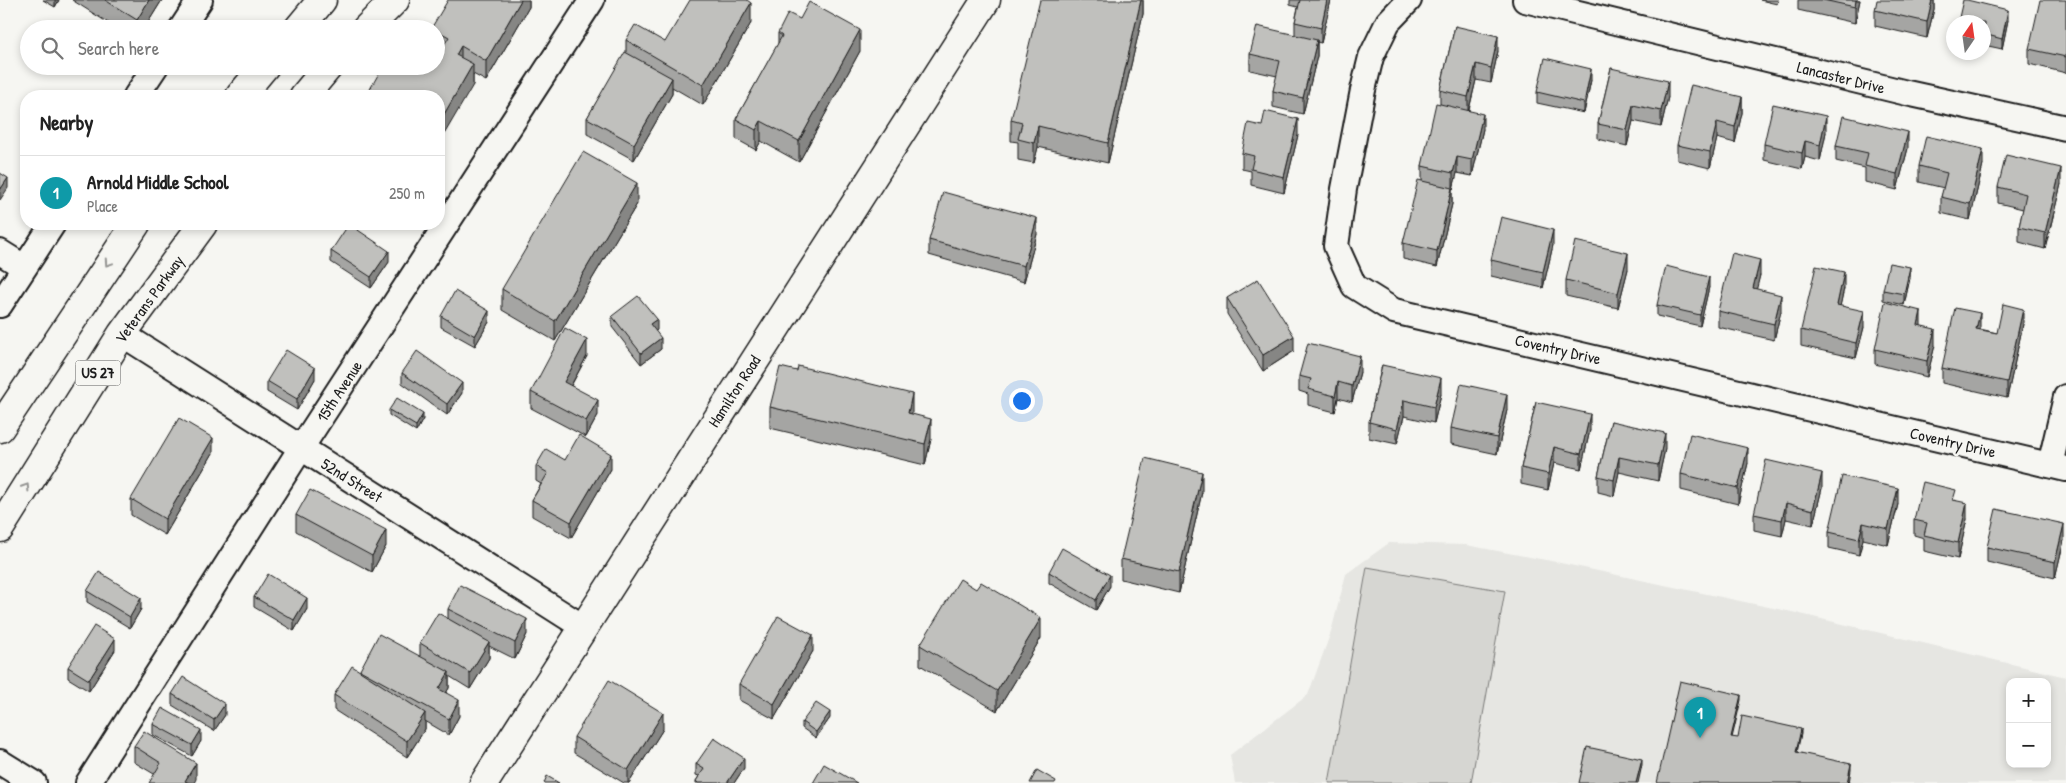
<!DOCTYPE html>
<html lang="en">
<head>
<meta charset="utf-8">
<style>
	body { margin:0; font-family:"Patrick Hand",sans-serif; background:#f6f6f6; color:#222 }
	.controls { position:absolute; right:15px; bottom:15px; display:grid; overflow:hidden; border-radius:10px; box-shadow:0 2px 8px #0003 }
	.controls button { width:45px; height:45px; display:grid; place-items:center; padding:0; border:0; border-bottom:1px solid #e0e0e0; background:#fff; color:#222; font:25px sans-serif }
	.compass { position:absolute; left:1946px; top:15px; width:45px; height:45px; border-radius:50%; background:#fff; box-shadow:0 2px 8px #0003; rotate:13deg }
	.you { position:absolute; left:1021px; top:400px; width:18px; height:18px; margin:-12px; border:4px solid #fff; border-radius:50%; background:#1a73e8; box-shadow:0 0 0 8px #1a73e833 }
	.badge { display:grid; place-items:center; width:32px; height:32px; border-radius:50%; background:#111827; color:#fff; font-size:16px; font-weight:700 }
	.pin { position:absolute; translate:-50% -41px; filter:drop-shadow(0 1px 2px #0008) }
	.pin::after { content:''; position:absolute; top:26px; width:18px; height:15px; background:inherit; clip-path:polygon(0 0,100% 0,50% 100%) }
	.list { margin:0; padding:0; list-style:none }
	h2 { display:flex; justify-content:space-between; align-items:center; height:65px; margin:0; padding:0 20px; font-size:21px }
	h2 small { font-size:16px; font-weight:400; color:#767676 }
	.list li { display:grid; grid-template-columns:32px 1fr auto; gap:15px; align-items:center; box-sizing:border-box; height:75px; padding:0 20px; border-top:1px solid #e0e0e0 }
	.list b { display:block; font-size:19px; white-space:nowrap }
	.list p { margin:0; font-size:16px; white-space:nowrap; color:#767676 }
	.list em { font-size:16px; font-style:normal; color:#767676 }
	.icon { flex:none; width:28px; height:28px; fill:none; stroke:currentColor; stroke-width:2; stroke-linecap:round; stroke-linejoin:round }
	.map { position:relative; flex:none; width:2066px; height:783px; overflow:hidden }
	.search { position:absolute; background:#fff; box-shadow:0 2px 8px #0003; left:20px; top:20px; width:425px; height:55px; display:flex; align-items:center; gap:12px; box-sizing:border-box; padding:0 18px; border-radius:28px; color:#767676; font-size:19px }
	.panel { position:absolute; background:#fff; box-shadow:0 2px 8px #0003; left:20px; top:90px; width:425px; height:140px; border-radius:20px }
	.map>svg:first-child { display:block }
</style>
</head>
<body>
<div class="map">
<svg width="2066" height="783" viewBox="0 0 2066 783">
	<rect width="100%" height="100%" fill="#f6f6f2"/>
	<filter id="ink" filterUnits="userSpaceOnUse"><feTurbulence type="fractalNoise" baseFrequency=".02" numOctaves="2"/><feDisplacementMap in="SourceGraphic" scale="10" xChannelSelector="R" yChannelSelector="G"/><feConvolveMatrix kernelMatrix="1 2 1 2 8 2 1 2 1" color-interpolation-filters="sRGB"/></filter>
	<g filter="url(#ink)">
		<path fill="#e6e6e2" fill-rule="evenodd" d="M1389,543l77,2 85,16 241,51 274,65v106h-831l-5,-28 78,-60 23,-63 15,-58zM2010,682h37v82h-37z"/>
		<polygon fill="#d6d6d2" stroke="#797977" points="1367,567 1505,591 1471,783 1329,783"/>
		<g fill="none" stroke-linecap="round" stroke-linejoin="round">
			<g stroke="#1c1c1c" stroke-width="28">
				<g id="street">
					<polyline points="1409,0 1388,22 1371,57 1363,90 1344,189 1336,246 1354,286 1394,311 2066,469"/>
					<polyline points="1525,0 1907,93 2066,128"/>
					<polyline points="181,29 200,0"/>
					<polyline points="136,96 156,66"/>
					<polyline points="0,252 24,267"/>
					<polyline points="0,305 53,224"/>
					<polyline points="122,334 583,627"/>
					<polyline points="2050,465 2066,397"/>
					<polyline points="0,762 34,783"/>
					<polyline points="88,783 301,448 592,0"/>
				</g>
			</g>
			<g stroke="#1c1c1c" stroke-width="31">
				<polyline id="secondary" points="484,783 986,0"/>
			</g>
			<g stroke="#1c1c1c" stroke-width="31">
				<g id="primary">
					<polyline points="298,29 322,0"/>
					<polyline points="366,29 395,0"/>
					<polyline points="240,96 265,66"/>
					<polyline points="304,96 329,66"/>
					<polyline points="0,428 136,224"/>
					<polyline points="0,528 122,334 203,224"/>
				</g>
			</g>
			<use href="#street" stroke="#f6f6f2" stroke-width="24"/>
			<use href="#secondary" stroke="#f6f6f2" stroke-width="28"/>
			<use href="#primary" stroke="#f6f6f2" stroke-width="28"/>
		</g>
		<g fill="#a5a5a3" stroke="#1c1c1c">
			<polygon points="43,0 59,0 55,7"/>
			<polygon points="72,0 162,0 144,29 118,29"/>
			<polygon points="529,0 529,7 486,81 473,74 473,85 439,96 369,96 369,91 436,66 436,29 432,29 432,27"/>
			<polygon points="1143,0 1143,14 1108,163 1038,147 1034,163 1018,160 1018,142 1011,141 1011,120"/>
			<polygon points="1290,0 1331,0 1321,43 1317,42 1317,56 1303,114 1273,107 1273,91 1277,76 1250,70 1250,54 1295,35 1295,22 1298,7 1290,5"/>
			<polygon points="1760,0 1778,0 1777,4"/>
			<polygon points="1798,0 1860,0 1855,23 1798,10"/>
			<polygon points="1934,0 1934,9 1927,38 1875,26 1875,10"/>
			<polygon points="2066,0 2066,73 2029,64 2029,49"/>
			<polygon points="2008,20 2002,49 1984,45 1984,22"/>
			<polygon points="751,23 703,105 672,87 672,94 634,160 587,134 587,118 626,53 626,40 665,42"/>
			<polygon points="1455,26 1498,51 1491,83 1476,80 1469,110 1483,129 1472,176 1457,173 1453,189 1452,188 1452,204 1437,267 1403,259 1403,243 1422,181 1422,166 1440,104 1440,90"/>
			<polygon points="778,33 860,51 799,162 761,141 756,150 736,139 736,119 778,44"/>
			<polygon points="1611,68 1668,97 1661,127 1633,121 1627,146 1598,139 1598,124"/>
			<polygon points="1591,80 1584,113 1537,103 1537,92"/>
			<polygon points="1742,97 1742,113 1735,143 1717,138 1710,168 1677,160 1677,145"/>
			<polygon points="26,111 26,128 24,126 24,116"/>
			<polygon points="1262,126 1298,135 1284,193 1251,185 1251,171 1242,169 1242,153"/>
			<polygon points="1826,132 1820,161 1805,157 1802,169 1764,160 1764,144"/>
			<polygon points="1836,146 1908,148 1897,190 1865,182 1865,168 1836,161"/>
			<polygon points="1983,165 1970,220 1941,213 1941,197 1944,188 1919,182 1919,166"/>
			<polygon points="2061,184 2045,249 2019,242 2019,227 2023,209 1998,203 1998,187"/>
			<polygon points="637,204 555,341 502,310 502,289"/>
			<polygon points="1037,234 1024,282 929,255 929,240"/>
			<polygon points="1553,245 1543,288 1491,276 1491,260"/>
			<polygon points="331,251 389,262 371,288 331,262"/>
			<polygon points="1628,269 1618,308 1566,296 1566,280"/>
			<polygon points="1760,275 1756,289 1781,311 1774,340 1718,327 1718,311"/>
			<polygon points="1910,278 1904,305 1883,300 1883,290"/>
			<polygon points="1709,287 1700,326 1657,316 1657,305"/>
			<polygon points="1844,288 1840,306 1864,327 1856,358 1801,346 1801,330"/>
			<polygon points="1227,298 1294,351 1263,371 1227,314"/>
			<polygon points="441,316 489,322 475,346 441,327"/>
			<polygon points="612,316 657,330 655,331 661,349 641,364 612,327"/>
			<polygon points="2023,324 2007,398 1942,383 1942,368 1980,329 1997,333"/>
			<polygon points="1921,326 1935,345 1927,377 1875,364 1875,349"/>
			<polygon points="587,356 571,386 598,415 586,437 531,408 531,392"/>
			<polygon points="1382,365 1441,394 1434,423 1404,416 1397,444 1369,438 1369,422"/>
			<polygon points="1360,372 1352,402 1338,398 1335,412 1308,405 1308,394 1299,391 1299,376"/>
			<polygon points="402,373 462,393 447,415 402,383"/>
			<polygon points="315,379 297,410 267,392 267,381"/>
			<polygon points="1536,402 1590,430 1581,469 1554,463 1548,490 1521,484 1521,468"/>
			<polygon points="770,407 931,439 925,465 770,428"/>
			<polygon points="389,410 423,419 416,432 389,415"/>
			<polygon points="1507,410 1497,454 1451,444 1451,428"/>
			<polygon points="1611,421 1665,449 1658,481 1619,472 1614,496 1598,492 1598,476"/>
			<polygon points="213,453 165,535 131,515 131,499"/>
			<polygon points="565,460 611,469 571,538 532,516 532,500 541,484 536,481 536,466"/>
			<polygon points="1748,463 1738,504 1681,490 1681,474"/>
			<polygon points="1822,488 1813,525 1786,519 1782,536 1754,530 1754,514"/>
			<polygon points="1202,492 1179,593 1121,579 1121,559"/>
			<polygon points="1956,500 1967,519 1958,559 1924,551 1924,538 1914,535 1914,520"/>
			<polygon points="1898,504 1888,545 1863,539 1859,555 1829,548 1829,532"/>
			<polygon points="296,515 386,546 372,572 296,531"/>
			<polygon points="2064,540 2055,578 1987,562 1987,547"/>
			<polygon points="1049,572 1110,586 1096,610 1049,583"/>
			<polygon points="976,589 1041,638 997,711 920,665 920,645"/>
			<polygon points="87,591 141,609 130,628 87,602"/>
			<polygon points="254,597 307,609 294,631 254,607"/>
			<polygon points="448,609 527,634 515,659 489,646 489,658 470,689 449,676 449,688 446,693 459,716 449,735 425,721 425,729 407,757 334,710 334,695 360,671 360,670 420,657 420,643 448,618"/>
			<polygon points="115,650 89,691 68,678 68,667"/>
			<polygon points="813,651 774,719 739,700 739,684"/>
			<polygon points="172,694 225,715 214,731 172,705"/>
			<polygon points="830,718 816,738 802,728 802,722"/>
			<polygon points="153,724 201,741 192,756 153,735"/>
			<polygon points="663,729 629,783 624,783 574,753 574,737"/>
			<polygon points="134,746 196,779 154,774 134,762"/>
			<polygon points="696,764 744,768 734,783 696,783 696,781 699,776 696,775"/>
		</g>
		<g fill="#868684" stroke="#1c1c1c">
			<polygon points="55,0 59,0 55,7"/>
			<polygon points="149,0 162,0 144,29 137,29 137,20"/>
			<polygon points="521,0 529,0 529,7 486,81 486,61"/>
			<polygon points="1141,0 1143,0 1143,14 1108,163 1108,143"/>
			<polygon points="1327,0 1331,0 1321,43 1321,28"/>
			<polygon points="1856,0 1860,0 1855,23 1855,7"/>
			<polygon points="1932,0 1934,0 1934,9 1927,38 1927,22"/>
			<polygon points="751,3 751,23 703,105 703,85"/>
			<polygon points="2008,10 2008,20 2002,49 2002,39"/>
			<polygon points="860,30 860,51 799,162 799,141"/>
			<polygon points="1498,36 1498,51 1491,83 1491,68"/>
			<polygon points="1317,40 1317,56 1303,114 1303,98"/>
			<polygon points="461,46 461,67 456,55"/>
			<polygon points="473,64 473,85 439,143 439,123"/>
			<polygon points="1476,64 1476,80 1468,113 1468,97"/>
			<polygon points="1591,69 1591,80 1584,113 1584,103"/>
			<polygon points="672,78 672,94 634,160 634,144"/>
			<polygon points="1668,81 1668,97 1661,127 1661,111"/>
			<polygon points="1742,97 1742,113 1735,143 1735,127"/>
			<polygon points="1633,105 1633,121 1627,146 1627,130"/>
			<polygon points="1483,114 1483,129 1472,176 1472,160"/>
			<polygon points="1826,116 1826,132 1820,161 1820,145"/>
			<polygon points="1298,119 1298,135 1284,193 1284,177"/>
			<polygon points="761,121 761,141 756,150 756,130"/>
			<polygon points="1717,122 1717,138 1710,168 1710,152"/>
			<polygon points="1038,126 1038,147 1034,163 1034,143"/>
			<polygon points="1908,132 1908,148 1897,190 1897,174"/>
			<polygon points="1805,141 1805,157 1802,169 1802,153"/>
			<polygon points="1983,149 1983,165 1970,220 1970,204"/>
			<polygon points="1457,157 1457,173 1453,189 1453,173"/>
			<polygon points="2061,168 2061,184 2045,249 2045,233"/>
			<polygon points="8,178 8,188 0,200 0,190"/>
			<polygon points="637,183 637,204 555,341 555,321"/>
			<polygon points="1452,188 1452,204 1437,267 1437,251"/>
			<polygon points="1037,218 1037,234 1024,282 1024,266"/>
			<polygon points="1553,230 1553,245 1543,288 1543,272"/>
			<polygon points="389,251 389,262 371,288 371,277"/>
			<polygon points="1628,253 1628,269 1618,308 1618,293"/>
			<polygon points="1760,260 1760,275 1753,304 1753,288"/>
			<polygon points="1910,267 1910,278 1904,305 1904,294"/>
			<polygon points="1844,272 1844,288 1837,321 1837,305"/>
			<polygon points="1709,277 1709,287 1700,326 1700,315"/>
			<polygon points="1781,295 1781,311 1774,340 1774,324"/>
			<polygon points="2023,309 2023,324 2007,398 2007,382"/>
			<polygon points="489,311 489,322 475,346 475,336"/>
			<polygon points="1864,311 1864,327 1856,358 1856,343"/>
			<polygon points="1921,311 1921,327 1918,325"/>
			<polygon points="1980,313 1980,329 1976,345 1976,329"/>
			<polygon points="657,319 657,330 650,335 650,324"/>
			<polygon points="1935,329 1935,345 1927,377 1927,361"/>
			<polygon points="1294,336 1294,351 1263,371 1263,355"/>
			<polygon points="661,338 661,349 641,364 641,353"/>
			<polygon points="587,340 587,356 564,398 564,382"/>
			<polygon points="1360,356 1360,372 1352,402 1352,386"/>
			<polygon points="315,368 315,379 297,410 297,399"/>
			<polygon points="1441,378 1441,394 1434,423 1434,407"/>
			<polygon points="1338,382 1338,398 1335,412 1335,396"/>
			<polygon points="462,383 462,393 447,415 447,404"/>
			<polygon points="912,394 912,414 908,413"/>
			<polygon points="1507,394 1507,410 1497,454 1497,438"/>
			<polygon points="598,400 598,415 586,437 586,421"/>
			<polygon points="1404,400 1404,416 1397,444 1397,429"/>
			<polygon points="423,414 423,419 416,432 416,426"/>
			<polygon points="1590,414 1590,430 1581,469 1581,454"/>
			<polygon points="931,419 931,439 925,465 925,444"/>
			<polygon points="1665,433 1665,449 1658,481 1658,465"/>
			<polygon points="213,438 213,453 165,535 165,519"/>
			<polygon points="1554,447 1554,463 1548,490 1548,474"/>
			<polygon points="1748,448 1748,463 1738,504 1738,488"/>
			<polygon points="611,454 611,469 571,538 571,522"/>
			<polygon points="1619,457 1619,472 1614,496 1614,480"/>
			<polygon points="1202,472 1202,492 1179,593 1179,572"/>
			<polygon points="1822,473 1822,488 1813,525 1813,510"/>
			<polygon points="1898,488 1898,504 1888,545 1888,529"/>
			<polygon points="1786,503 1786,519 1782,536 1782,520"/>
			<polygon points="1967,503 1967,519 1958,559 1958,543"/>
			<polygon points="1863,523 1863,539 1859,555 1859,539"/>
			<polygon points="2064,524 2064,540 2055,578 2055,562"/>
			<polygon points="386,530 386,546 372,572 372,556"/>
			<polygon points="1110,575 1110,586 1096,610 1096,600"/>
			<polygon points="141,598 141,609 130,628 130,617"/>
			<polygon points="307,598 307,609 294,631 294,620"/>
			<polygon points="1041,618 1041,638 997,711 997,691"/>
			<polygon points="527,619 527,634 515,659 515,643"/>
			<polygon points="813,635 813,651 774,719 774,704"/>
			<polygon points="115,639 115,650 89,691 89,680"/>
			<polygon points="489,642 489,658 470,689 470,673"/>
			<polygon points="449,672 449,688 439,705 439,689"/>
			<polygon points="1741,695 1741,700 1731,742 1731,737"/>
			<polygon points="459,700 459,716 449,735 449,719"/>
			<polygon points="225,704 225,715 214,731 214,720"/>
			<polygon points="830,712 830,718 816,738 816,732"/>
			<polygon points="425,713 425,729 407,757 407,741"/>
			<polygon points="663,713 663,729 629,783 628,783 628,770"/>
			<polygon points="1801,729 1801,734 1796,757 1796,752"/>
			<polygon points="201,730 201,741 192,756 192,745"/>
			<polygon points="744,758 744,768 734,783 727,783"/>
			<polygon points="1642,759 1642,765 1638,783 1636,783"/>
			<polygon points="196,763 196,779 194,783 185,783 185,781"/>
			<polygon points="1851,764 1851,770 1849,783 1847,783"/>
		</g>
		<g fill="#c0c0bd" stroke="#1c1c1c">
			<polygon points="105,0 149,0 137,20"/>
			<polygon points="448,0 521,0 486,61 461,46 456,55 473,64 439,123 439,96 377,96 369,91 383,66 436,66 436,41 444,45 449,37 436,30 436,29 432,27"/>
			<polygon points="690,0 747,0 751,3 703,85 626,40 635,25 665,42"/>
			<polygon points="1040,0 1141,0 1108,143 1038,126 1034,143 1018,139 1022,123 1011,120"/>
			<polygon points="1300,0 1327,0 1321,28 1295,22"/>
			<polygon points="1823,0 1856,0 1855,7"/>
			<polygon points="1877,0 1932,0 1927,22 1875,10"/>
			<polygon points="1963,0 1967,0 2008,10 2002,39 1984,34 1984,22 1958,22"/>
			<polygon points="2040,0 2066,0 2066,57 2029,49"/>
			<polygon points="809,2 860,30 799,141 761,121 756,130 736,119 782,36 778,33 788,13 800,19"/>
			<polygon points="408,24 416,29 405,29"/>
			<polygon points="1257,26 1317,40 1303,98 1273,91 1280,61 1250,54"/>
			<polygon points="1455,26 1498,36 1491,68 1476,64 1468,97 1440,90"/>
			<polygon points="625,52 672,78 634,144 587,118"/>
			<polygon points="1545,58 1591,69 1584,103 1537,92"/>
			<polygon points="1611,68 1668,81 1661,111 1633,105 1627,130 1598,124"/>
			<polygon points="1691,85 1742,97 1735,127 1717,122 1710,152 1677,145"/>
			<polygon points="39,92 46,96 36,96"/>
			<polygon points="1436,103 1483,114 1472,160 1457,157 1453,173 1422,166"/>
			<polygon points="1773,104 1826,116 1820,145 1805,141 1802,153 1764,144"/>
			<polygon points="26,111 26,117 24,116"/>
			<polygon points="1265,111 1298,119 1284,177 1251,169 1254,156 1242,153 1248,123 1262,126"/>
			<polygon points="1843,116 1908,132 1897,174 1865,166 1868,153 1836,146"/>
			<polygon points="1926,136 1983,149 1970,204 1941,197 1947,173 1919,166"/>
			<polygon points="583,152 637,183 555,321 502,289"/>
			<polygon points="2006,155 2061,168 2045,233 2019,227 2026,194 1998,187"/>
			<polygon points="0,173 8,178 0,190"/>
			<polygon points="1418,180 1452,188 1437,251 1403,243"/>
			<polygon points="943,192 1037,218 1024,266 929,240"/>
			<polygon points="1501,217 1553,230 1543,272 1491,260"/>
			<polygon points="349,224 389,251 371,277 331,251"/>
			<polygon points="1575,241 1628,253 1618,293 1566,280"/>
			<polygon points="1732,253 1760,260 1753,288 1781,295 1774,324 1718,311"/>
			<polygon points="1889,263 1910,267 1904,294 1883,290"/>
			<polygon points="1666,266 1709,277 1700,315 1657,305"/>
			<polygon points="1816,266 1844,272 1837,305 1864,311 1856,343 1801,330"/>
			<polygon points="1258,279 1294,336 1263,355 1227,298"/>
			<polygon points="455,291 489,311 475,336 441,316"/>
			<polygon points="638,296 657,319 650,324 661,338 641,353 612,316"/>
			<polygon points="1885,302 1921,311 1918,325 1935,329 1927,361 1875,349"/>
			<polygon points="2003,304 2023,309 2007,382 1942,368 1955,308 1980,313 1976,329 1997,333"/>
			<polygon points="565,328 587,340 564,382 598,400 586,421 531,392"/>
			<polygon points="1308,343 1360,356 1352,386 1338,382 1335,396 1308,389 1311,379 1299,376"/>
			<polygon points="286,350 315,368 297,399 267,381"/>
			<polygon points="417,351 462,383 447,404 402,373"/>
			<polygon points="1382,365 1441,378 1434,407 1404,400 1397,429 1369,422"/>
			<polygon points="798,366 912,394 908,413 931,419 925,444 770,407 780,367 797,371"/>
			<polygon points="1461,384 1507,394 1497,438 1451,428"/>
			<polygon points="397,398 423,414 416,426 389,410"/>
			<polygon points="1536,402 1590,414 1581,454 1554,447 1548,474 1521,468"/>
			<polygon points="179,418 213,438 165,519 131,499"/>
			<polygon points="1611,421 1665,433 1658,465 1619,457 1614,480 1598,476"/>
			<polygon points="1690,434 1748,448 1738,488 1681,474"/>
			<polygon points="579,435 611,454 571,522 532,500 548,473 536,466 546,449 565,460"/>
			<polygon points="1145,458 1202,472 1179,572 1121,559"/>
			<polygon points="1766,460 1822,473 1813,510 1786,503 1782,520 1754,514"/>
			<polygon points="1842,476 1898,488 1888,529 1863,523 1859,539 1829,532"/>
			<polygon points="1923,482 1956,490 1953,500 1967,503 1958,543 1924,535 1927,523 1914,520"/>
			<polygon points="310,490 386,530 372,556 296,515"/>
			<polygon points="1996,509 2064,524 2055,562 1987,547"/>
			<polygon points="1062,548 1110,575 1096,600 1049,572"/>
			<polygon points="99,572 141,598 130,617 87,591"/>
			<polygon points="268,574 307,598 294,620 254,597"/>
			<polygon points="960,579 976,589 981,582 1041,618 997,691 920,645"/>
			<polygon points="460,585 527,619 515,643 448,609"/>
			<polygon points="438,613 489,642 470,673 420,643"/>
			<polygon points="778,616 813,635 774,704 739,684"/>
			<polygon points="94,626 115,639 89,680 68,667"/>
			<polygon points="379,634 449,672 439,689 459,700 449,719 360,670"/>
			<polygon points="352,666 425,713 407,741 334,695"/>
			<polygon points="183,677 225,704 214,720 172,694"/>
			<polygon points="609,680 663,713 628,770 574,737"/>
			<polygon points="1680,681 1741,695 1731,737 1738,738 1742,716 1801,729 1796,752 1851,764 1847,783 1657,783"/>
			<polygon points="816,703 830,712 816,732 802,722"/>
			<polygon points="162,708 201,730 192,745 153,724"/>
			<polygon points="144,731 196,763 185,781 189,783 149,783 161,763 134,746"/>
			<polygon points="714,738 744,758 727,783 698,783 696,781 704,769 696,764"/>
			<polygon points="1587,747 1642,759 1636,783 1579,783"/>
			<polygon points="824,764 857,783 813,783"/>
			<polygon points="1037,770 1056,781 1055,783 1030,783"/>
			<polygon points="547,776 559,783 544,783"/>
		</g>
		<defs><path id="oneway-chevron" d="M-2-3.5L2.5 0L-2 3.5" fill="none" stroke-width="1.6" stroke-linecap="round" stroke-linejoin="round" transform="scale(1.25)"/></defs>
		<g stroke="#949492">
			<use href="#oneway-chevron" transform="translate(108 263) rotate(124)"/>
			<use href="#oneway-chevron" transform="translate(26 487) rotate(-58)"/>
		</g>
	</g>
	<g text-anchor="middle" stroke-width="5" stroke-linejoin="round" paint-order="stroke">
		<rect fill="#f6f6f2" stroke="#5d5d5c" stroke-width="1" x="75.5" y="360.5" width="45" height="25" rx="4"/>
		<g font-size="15" font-weight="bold" fill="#1c1c1c">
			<text x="98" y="378">US 27</text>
		</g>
		<g font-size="16" fill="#1c1c1c" stroke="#f6f6f2">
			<text transform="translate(1841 77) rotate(14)" y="6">Lancaster Drive</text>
			<text transform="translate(149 299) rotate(-54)" y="6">Veterans Parkway</text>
			<text transform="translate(1558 349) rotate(13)" y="6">Coventry Drive</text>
			<text transform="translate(339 391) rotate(-57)" y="6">15th Avenue</text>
			<text transform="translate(734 391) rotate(-57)" y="6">Hamilton Road</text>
			<text transform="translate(1953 442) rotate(13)" y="6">Coventry Drive</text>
			<text transform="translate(352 480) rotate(32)" y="6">52nd Street</text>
		</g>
	</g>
</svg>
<div class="controls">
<button>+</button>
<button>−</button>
</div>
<svg class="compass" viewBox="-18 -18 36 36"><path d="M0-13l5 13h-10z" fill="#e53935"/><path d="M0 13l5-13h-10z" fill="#767676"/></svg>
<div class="you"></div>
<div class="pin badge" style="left:1700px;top:738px;background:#0f9aa8">1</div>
<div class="search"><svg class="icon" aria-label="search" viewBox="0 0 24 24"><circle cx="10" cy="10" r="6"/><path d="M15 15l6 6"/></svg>Search here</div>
<section class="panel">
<h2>Nearby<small></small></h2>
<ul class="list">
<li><span class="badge" style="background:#0f9aa8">1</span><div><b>Arnold Middle School</b><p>Place</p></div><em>250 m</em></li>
</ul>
</section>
</div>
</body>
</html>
